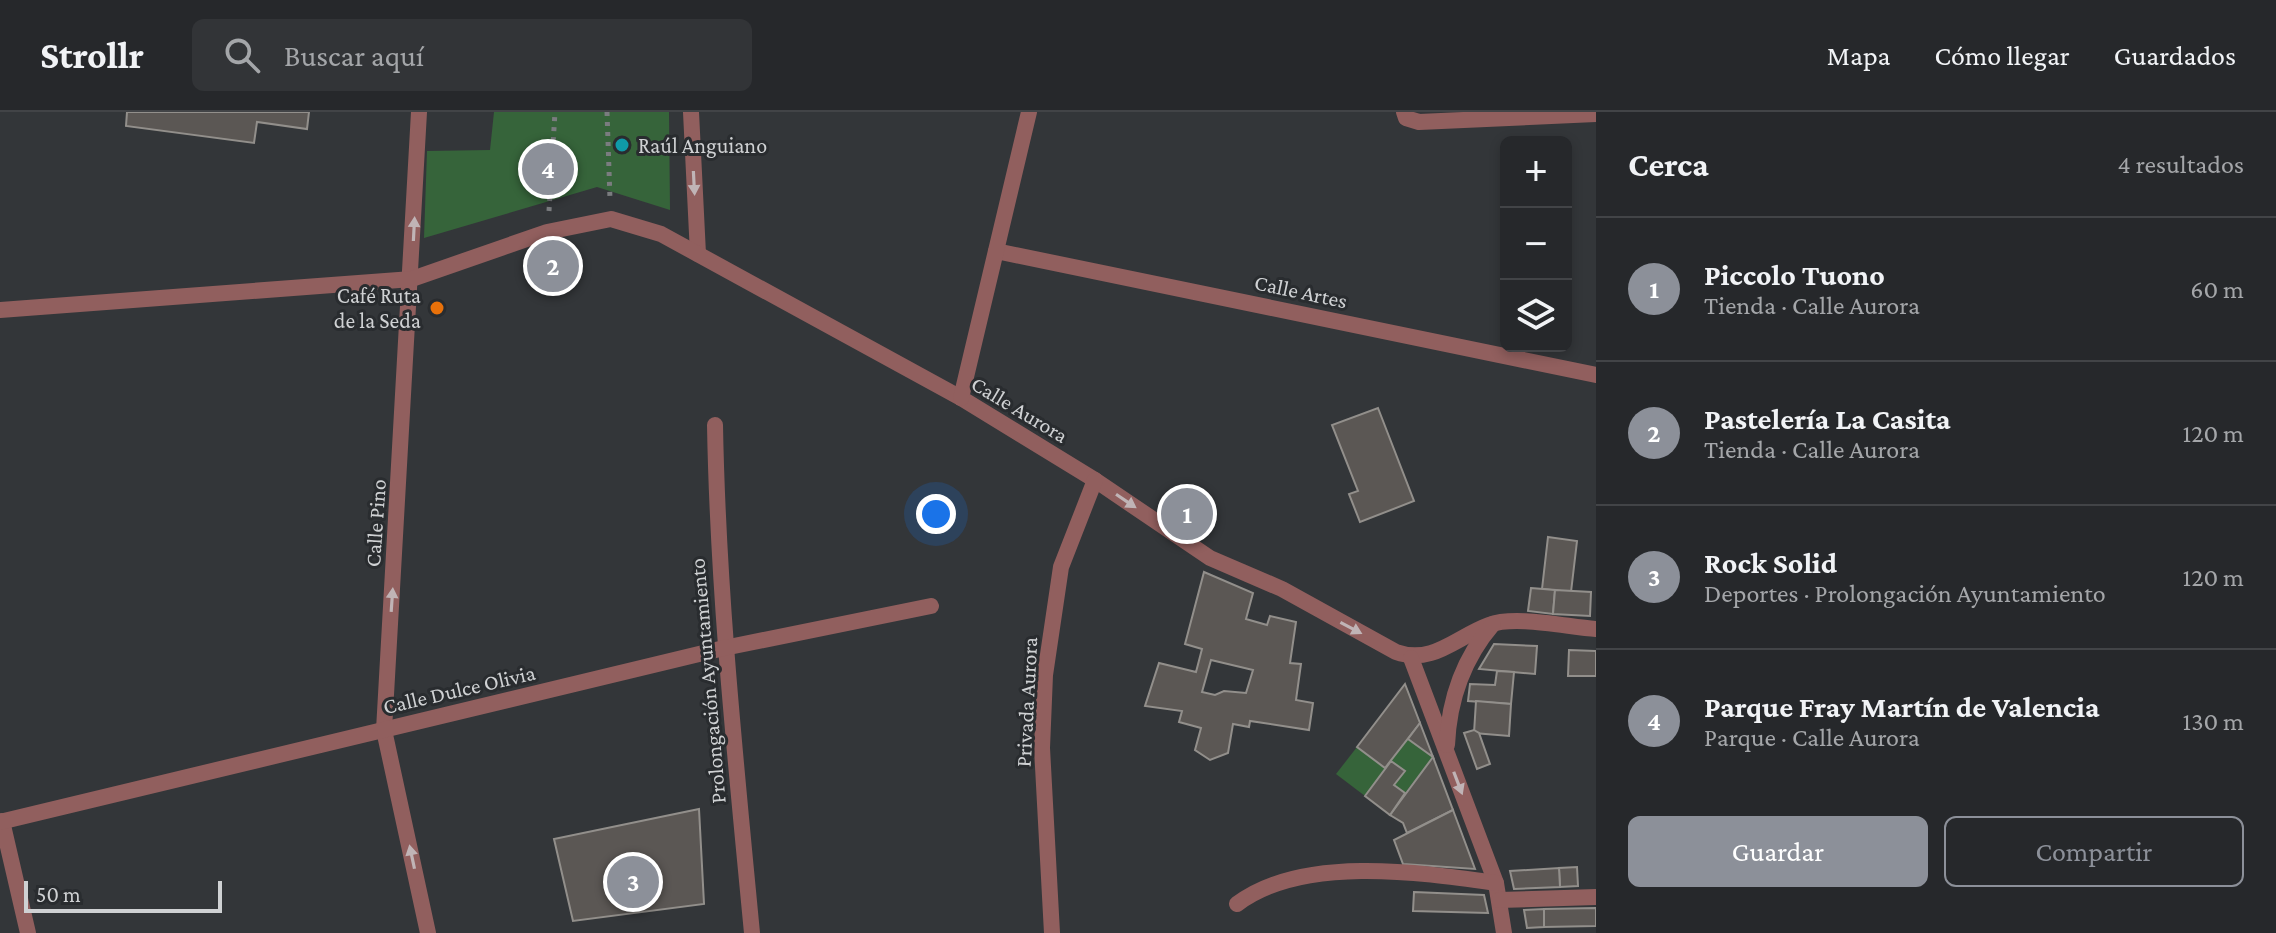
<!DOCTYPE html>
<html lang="es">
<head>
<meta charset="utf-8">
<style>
	body { margin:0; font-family:"Crimson Pro",serif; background:#323437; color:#f1f3f6 }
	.controls { position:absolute; right:24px; top:24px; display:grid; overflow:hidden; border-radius:12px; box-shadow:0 4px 12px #0003 }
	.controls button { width:72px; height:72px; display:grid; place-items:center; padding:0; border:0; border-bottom:2px solid #424447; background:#26282b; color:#f1f3f6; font:40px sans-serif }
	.scale { position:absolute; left:24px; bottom:20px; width:198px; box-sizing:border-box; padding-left:8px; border:4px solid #cfd1d3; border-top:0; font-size:22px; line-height:28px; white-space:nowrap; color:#cfd1d3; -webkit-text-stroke:6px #292c2f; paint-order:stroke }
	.you { position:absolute; left:936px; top:402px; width:28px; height:28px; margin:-20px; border:6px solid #fff; border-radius:50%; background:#1a73e8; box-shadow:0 0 0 12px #1a73e833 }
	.badge { display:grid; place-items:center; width:52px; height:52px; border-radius:50%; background:#8c9099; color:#fff; font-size:26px; font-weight:700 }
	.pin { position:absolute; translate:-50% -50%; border:4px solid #fff; box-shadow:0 2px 8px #0006 }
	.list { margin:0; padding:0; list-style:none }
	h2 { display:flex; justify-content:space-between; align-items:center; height:104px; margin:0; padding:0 32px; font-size:34px }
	h2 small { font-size:26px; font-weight:400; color:#a4a6a9 }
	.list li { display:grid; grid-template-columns:52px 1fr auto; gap:24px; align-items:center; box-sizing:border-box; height:144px; padding:0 32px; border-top:2px solid #424447 }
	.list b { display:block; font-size:30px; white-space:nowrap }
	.list p { margin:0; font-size:26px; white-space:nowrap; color:#a4a6a9 }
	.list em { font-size:26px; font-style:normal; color:#a4a6a9 }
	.actions { display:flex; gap:16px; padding:24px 32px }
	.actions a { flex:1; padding:18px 0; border:2px solid #8c9099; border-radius:12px; text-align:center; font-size:28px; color:#8c9099 }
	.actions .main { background:#8c9099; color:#fff }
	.icon { flex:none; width:44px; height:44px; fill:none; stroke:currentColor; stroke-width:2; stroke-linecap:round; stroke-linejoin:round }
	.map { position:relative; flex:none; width:1596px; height:821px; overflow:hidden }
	header { display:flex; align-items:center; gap:48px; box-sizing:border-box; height:112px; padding:0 40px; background:#26282b; border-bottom:2px solid #424447 }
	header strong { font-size:38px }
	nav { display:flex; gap:44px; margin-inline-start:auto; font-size:28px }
	.search { width:560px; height:72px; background:#323437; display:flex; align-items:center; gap:20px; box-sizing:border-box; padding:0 28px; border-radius:12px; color:#a4a6a9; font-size:30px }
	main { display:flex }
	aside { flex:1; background:#26282b }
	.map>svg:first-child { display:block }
</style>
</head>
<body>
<header>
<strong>Strollr</strong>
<div class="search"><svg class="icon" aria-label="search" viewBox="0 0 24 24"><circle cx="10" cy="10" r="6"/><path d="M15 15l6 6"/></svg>Buscar aquí</div>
<nav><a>Mapa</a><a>Cómo llegar</a><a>Guardados</a></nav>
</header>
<main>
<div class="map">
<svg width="1596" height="821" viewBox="0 0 1596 821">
	<rect width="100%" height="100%" fill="#333639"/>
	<g fill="#36643a">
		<polygon points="494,0 669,0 670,98 597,75 424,126 427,39 490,38"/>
		<polygon points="1408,627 1433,645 1405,681 1394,673 1405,659 1391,649"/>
		<polygon points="1357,635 1385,656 1365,684 1336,662"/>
	</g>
	<g fill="#5b5754" stroke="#928f8b" stroke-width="2" fill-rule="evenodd">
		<polygon points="127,0 309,0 307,17 257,10 254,31 126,14"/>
		<polygon points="1378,296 1414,389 1360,410 1349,382 1358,379 1332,313"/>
		<polygon points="1548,425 1577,429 1571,480 1542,477"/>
		<path d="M1204,460l49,21 -7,26 21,6 3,-9 26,6 -6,41 11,1 -5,36 17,3 -4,27 -59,-9 -1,6 -16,-3 -5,29 -18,7 -15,-10 6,-22 -22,-6 3,-11 -37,-5 14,-43 37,9 6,-23 -17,-5zM1211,548l42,10 -7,23 -22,-2 -9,4 -13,-3z"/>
		<polygon points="1531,476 1555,478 1553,502 1528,499"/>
		<polygon points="1555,478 1591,480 1590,504 1553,502"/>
		<polygon points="1494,532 1537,534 1535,562 1479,557"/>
		<polygon points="1569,538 1596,539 1596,564 1568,564"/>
		<polygon points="1497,559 1514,560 1511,592 1468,589 1470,572 1495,573"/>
		<polygon points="1405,572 1420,611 1385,656 1357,635"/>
		<polygon points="1476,589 1511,592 1509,624 1474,621"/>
		<polygon points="1420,611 1433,645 1408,627"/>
		<polygon points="1474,618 1479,621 1490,652 1477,657 1464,621"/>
		<polygon points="1433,645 1453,698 1407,721 1403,711 1390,703"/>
		<polygon points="1391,649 1405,659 1394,673 1405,681 1390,703 1365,684"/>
		<polygon points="699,697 704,792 573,809 554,727"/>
		<polygon points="1453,698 1475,757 1403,752 1394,728"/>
		<polygon points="1577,755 1578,774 1560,775 1559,756"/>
		<polygon points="1559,756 1560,775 1514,777 1510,759"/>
		<polygon points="1414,780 1484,783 1488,801 1413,799"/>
		<polygon points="1596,796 1596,814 1544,815 1544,797"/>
		<polygon points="1544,797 1544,815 1527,816 1524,798"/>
	</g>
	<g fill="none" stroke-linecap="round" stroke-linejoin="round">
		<g stroke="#7a7c7f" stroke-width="5" stroke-dasharray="4 6" stroke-linecap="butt">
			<polyline points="607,0 610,87"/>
			<polyline points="549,99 555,0"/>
		</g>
		<g stroke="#915f5e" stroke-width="16">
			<polyline points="419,0 384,618 428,821"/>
			<polyline points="691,0 698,142"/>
			<polyline points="1404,0 1406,6 1419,10 1596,2"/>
			<polyline points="996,139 1596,263"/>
			<path d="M0,198l412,-31 135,-47 64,-13 50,15 300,164 134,82 115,78 72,31 114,63c37,13 60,-15 93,-27 26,-10 78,2 107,4"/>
			<polyline points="961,286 1029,0"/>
			<path d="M715,313c3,170 21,339 37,508"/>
			<polyline points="1411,546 1496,771 1504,821"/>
			<path d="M1447,633c2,-46 16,-86 46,-121"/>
			<polyline points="2,709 28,821"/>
			<polyline points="0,710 724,536 931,494"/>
			<polyline points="1499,788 1596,785"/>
			<path d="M1237,792c65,-49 182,-32 259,-21"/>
			<polyline points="1052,821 1042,636 1045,563 1061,455 1095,368"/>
		</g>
	</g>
	<defs><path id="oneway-solid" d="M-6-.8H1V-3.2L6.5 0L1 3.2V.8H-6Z" transform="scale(2)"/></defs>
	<g fill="#c0b4b6">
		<use href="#oneway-solid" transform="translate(694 71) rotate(87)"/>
		<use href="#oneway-solid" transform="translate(414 117) rotate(-87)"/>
		<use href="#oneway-solid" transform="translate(1126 389) rotate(34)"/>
		<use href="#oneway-solid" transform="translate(392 488) rotate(-86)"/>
		<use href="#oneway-solid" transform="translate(1351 516) rotate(28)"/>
		<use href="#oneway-solid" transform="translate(1458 671) rotate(69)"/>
		<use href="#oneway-solid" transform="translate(412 745) rotate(-102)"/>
	</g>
	<circle fill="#0f9aa8" stroke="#292c2f" stroke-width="3" cx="622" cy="33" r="8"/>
	<circle fill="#e8710a" stroke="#292c2f" stroke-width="3" cx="437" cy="196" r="8"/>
	<g text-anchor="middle" stroke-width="6" stroke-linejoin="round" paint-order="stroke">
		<g font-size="22" fill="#cfd1d3" stroke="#292c2f" text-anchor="start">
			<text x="638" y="41">Raúl Anguiano</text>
			<text x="421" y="191" text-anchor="end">Café Ruta<tspan x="421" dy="25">de la Seda</tspan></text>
		</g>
		<g font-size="22" fill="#cfd1d3" stroke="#292c2f">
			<text transform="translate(1301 179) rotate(12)" y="8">Calle Artes</text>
			<text transform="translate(1020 297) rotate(31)" y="8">Calle Aurora</text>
			<text transform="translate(375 411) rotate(-86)" y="8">Calle Pino</text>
			<text transform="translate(707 569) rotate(-95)" y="8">Prolongación Ayuntamiento</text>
			<text transform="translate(459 577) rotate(-13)" y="8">Calle Dulce Olivia</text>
			<text transform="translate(1026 590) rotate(-87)" y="8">Privada Aurora</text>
		</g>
	</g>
</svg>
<div class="controls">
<button>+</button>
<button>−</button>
<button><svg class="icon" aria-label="layers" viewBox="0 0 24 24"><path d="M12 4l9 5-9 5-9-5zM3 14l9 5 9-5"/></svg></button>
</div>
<div class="scale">50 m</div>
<div class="you"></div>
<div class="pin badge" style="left:1187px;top:402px">1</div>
<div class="pin badge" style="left:553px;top:154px">2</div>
<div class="pin badge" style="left:633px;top:770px">3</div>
<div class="pin badge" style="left:548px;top:57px">4</div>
</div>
<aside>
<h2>Cerca<small>4 resultados</small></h2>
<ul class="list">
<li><span class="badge">1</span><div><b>Piccolo Tuono</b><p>Tienda · Calle Aurora</p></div><em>60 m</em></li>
<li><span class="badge">2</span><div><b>Pastelería La Casita</b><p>Tienda · Calle Aurora</p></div><em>120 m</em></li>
<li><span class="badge">3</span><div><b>Rock Solid</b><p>Deportes · Prolongación Ayuntamiento</p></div><em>120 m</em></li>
<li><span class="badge">4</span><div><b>Parque Fray Martín de Valencia</b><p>Parque · Calle Aurora</p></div><em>130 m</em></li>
</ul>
<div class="actions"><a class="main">Guardar</a><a>Compartir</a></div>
</aside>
</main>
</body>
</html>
